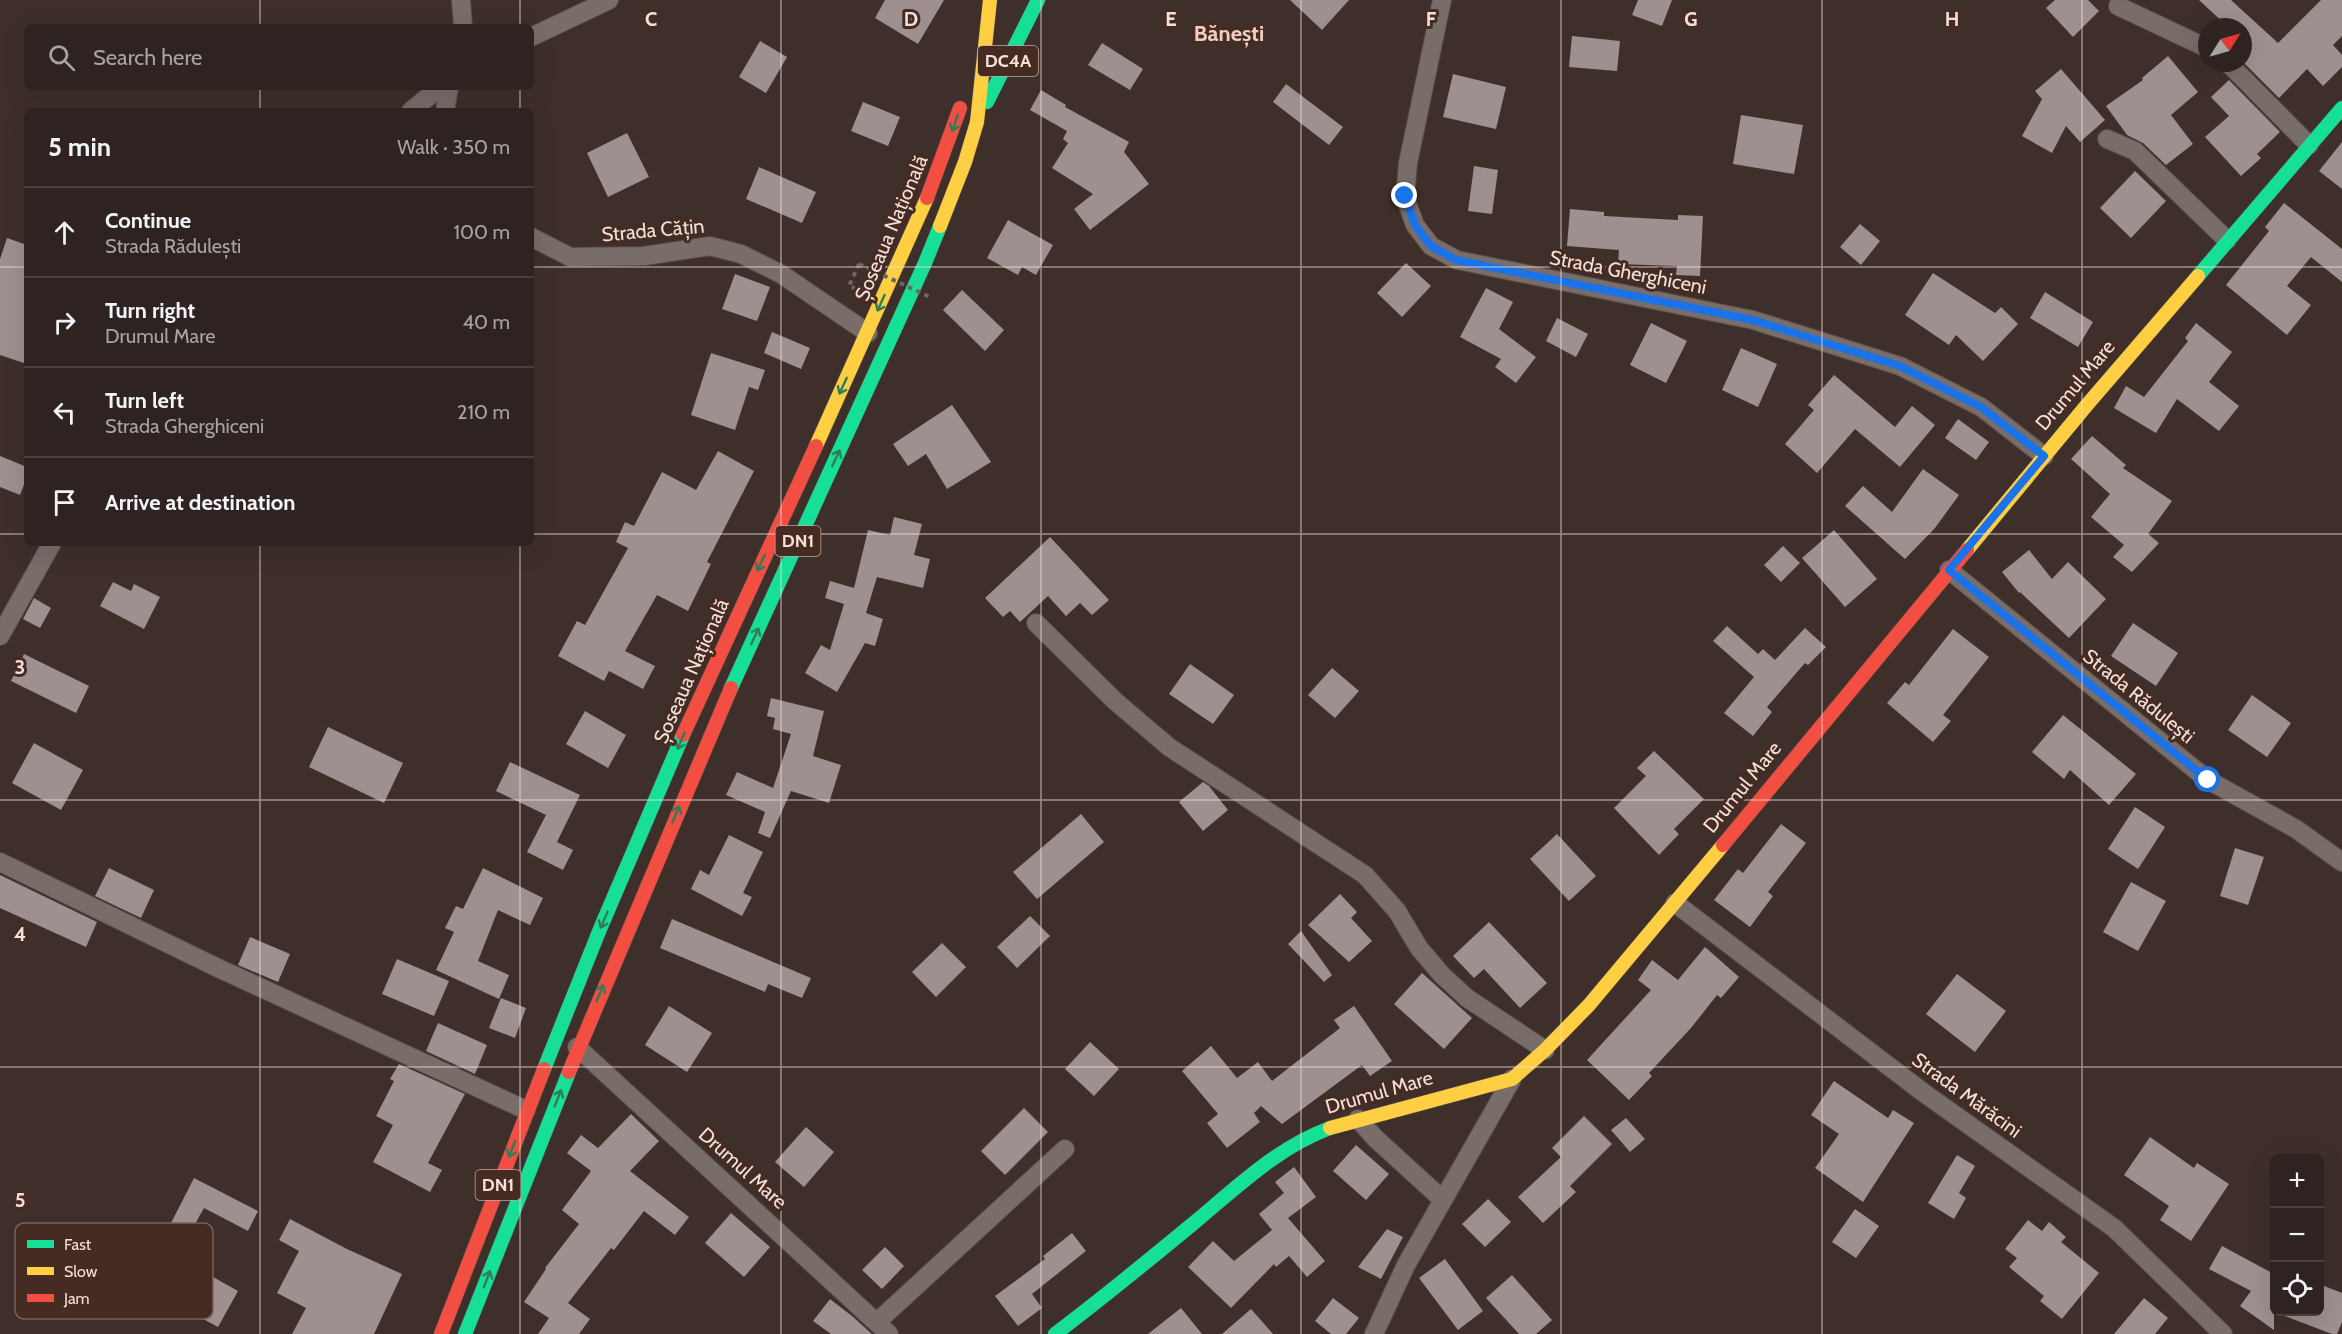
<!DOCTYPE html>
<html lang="en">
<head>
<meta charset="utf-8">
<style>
	body { margin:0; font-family:Cabin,sans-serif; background:#362b29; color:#f1f3f6 }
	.controls { position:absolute; right:18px; bottom:18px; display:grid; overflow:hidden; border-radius:9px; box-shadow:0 6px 24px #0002 }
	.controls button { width:54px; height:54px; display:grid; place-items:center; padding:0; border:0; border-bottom:2px solid #49403e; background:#2e2320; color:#f1f3f6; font:30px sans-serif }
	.compass { position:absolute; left:2198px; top:18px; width:54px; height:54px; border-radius:50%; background:#2e2320; box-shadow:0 6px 24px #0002; rotate:53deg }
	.stop { position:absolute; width:18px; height:18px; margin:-14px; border:4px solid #1a73e8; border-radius:50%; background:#fff }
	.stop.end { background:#1a73e8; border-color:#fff; box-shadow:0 2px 6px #0008 }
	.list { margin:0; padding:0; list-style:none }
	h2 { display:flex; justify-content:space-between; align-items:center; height:78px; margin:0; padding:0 24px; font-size:26px }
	h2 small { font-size:20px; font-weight:400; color:#a7a4a5 }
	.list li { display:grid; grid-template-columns:39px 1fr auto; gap:18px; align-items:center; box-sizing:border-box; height:90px; padding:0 24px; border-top:2px solid #49403e }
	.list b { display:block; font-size:22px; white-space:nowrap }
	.list p { margin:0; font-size:20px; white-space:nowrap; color:#a7a4a5 }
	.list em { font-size:20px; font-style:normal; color:#a7a4a5 }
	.icon { flex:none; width:33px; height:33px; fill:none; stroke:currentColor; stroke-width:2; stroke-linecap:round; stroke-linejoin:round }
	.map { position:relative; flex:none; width:2342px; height:1334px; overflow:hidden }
	.search { position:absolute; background:#2e2320; box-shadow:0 6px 24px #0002; left:24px; top:24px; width:510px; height:66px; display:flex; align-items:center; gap:15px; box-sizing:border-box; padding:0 21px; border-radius:9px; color:#a7a4a5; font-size:22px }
	.panel { position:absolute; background:#2e2320; box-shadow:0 6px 24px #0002; left:24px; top:108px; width:510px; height:438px; border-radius:9px }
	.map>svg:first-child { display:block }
</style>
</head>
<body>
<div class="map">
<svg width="2342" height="1334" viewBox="0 0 2342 1334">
	<rect width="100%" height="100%" fill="#3e2f2b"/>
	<g fill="#9e9090">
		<polygon points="885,0 944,0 918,44 875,18"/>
		<polygon points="1290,0 1349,0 1322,30"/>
		<polygon points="1638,0 1672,0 1662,26 1632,15"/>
		<polygon points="2055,0 2088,0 2099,11 2073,37 2046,8"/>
		<polygon points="2199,0 2231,0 2278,43 2321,0 2342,0 2342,36 2333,45 2342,55 2342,67 2323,86 2307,69 2279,98 2243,62 2243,55 2250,47 2243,40 2243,27 2228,27"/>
		<polygon points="1572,36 1620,41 1617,71 1569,67"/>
		<polygon points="760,41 787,57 766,93 739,77"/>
		<polygon points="1102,43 1143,69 1130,90 1088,65"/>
		<polygon points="2168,56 2198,92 2171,115 2193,144 2166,165 2143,143 2127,135 2106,106 2143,80 2142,78"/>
		<polygon points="2061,69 2105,120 2080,142 2066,126 2052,153 2022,136 2042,99 2035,91"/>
		<polygon points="1453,74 1506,87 1496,129 1443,117"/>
		<polygon points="2229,80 2280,132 2257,154 2261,158 2241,176 2205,137 2229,116 2211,97"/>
		<polygon points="1286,84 1343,127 1329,145 1273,102"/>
		<polygon points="1041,90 1066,105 1065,107 1129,142 1124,152 1149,184 1090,230 1074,209 1093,194 1052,168 1068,143 1063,139 1067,131 1030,110"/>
		<polygon points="863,102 900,117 888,146 851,131"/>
		<polygon points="1741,115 1803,125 1794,174 1733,164"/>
		<polygon points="627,133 649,177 608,197 587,153"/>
		<polygon points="2342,142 2342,189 2319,171"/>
		<polygon points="1474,166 1498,170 1492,214 1468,211"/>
		<polygon points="759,167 816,192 802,223 746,199"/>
		<polygon points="2135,171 2166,201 2131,238 2100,208"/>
		<polygon points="2284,203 2342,249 2342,282 2311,257 2287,286 2311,305 2287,335 2226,285 2269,231 2265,227"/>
		<polygon points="1570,209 1604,212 1604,216 1678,220 1678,215 1703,216 1700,276 1676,275 1677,266 1618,264 1619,250 1567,246"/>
		<polygon points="1008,220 1053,245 1036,275 1022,267 1018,275 987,258"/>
		<polygon points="1860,224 1880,241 1861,265 1840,247"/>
		<polygon points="7,238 27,245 27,364 0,355 0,259"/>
		<polygon points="1406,263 1431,286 1402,317 1377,293"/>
		<polygon points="1933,273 1995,313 2001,307 2018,324 1983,361 1956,335 1949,345 1905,315"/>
		<polygon points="735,274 770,287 757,321 722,309"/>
		<polygon points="1486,288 1513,302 1499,329 1536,357 1516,383 1495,367 1501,359 1460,337"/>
		<polygon points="962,290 1004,330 985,351 943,310"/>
		<polygon points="2045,292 2093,322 2078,347 2030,318"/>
		<polygon points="1557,318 1588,334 1576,357 1546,341"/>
		<polygon points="1651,323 1687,341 1666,383 1630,365"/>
		<polygon points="2196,323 2232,352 2209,382 2239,406 2219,431 2177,399 2156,433 2114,408 2126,386 2144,397 2188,341 2185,338"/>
		<polygon points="772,332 810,348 801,369 764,353"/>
		<polygon points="1741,348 1777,364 1758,407 1722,390"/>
		<polygon points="711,353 765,370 758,390 749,387 735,430 691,415"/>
		<polygon points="1834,375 1895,427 1912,406 1935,425 1900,467 1855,429 1817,473 1785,444 1814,410 1808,405"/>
		<polygon points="952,405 991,462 947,489 926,454 908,466 893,444"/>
		<polygon points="1958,419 1989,442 1976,460 1945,438"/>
		<polygon points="2092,436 2126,465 2123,468 2172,501 2148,534 2159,543 2132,572 2113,557 2124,545 2091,517 2110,494 2071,459"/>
		<polygon points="718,451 754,471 707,562 711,564 688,611 657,595 625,651 655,666 643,689 609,671 604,681 558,656 577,621 585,625 628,548 616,542 625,522 634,526 662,472 696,490"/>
		<polygon points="0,456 27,467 27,477 20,495 0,487"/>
		<polygon points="1923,469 1959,495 1935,528 1905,559 1845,506 1863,486 1892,512"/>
		<polygon points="894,517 922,524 914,555 930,559 923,588 877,577 866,613 883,619 875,646 865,643 837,692 805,673 821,645 830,650 844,604 825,598 830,581 854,588 868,530 890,535"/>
		<polygon points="1834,530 1877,579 1845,607 1802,558"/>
		<polygon points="1050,537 1109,600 1092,615 1080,603 1066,616 1048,596 1020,622 1010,611 1003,617 985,598"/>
		<polygon points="1783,546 1800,563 1781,582 1764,565"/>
		<polygon points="2029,550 2052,579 2068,562 2106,599 2069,638 2020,592 2019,593 2002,572"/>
		<polygon points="113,582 131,591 134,584 160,597 144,629 100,606"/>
		<polygon points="34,598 51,608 40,628 23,619"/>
		<polygon points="2133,623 2178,653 2156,686 2111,656"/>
		<polygon points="1727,626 1758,654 1763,649 1775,660 1805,628 1826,647 1808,665 1805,663 1767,707 1772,712 1753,736 1724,713 1754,677 1713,641"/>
		<polygon points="1953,629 1989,657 1943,715 1951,721 1933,742 1887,703 1905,682 1909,685"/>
		<polygon points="24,654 89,686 76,713 11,681"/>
		<polygon points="1190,664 1234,695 1213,724 1169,694"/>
		<polygon points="1332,668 1359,691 1335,718 1308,695"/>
		<polygon points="2252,695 2291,723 2267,757 2228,730"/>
		<polygon points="771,698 824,711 813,756 841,765 829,803 791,791 770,838 758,833 765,812 726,795 737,772 773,788 791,734 773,729 775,718 767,716"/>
		<polygon points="585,711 626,735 608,768 566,744"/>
		<polygon points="2063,715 2136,774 2109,805 2070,770 2064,779 2032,752"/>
		<polygon points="328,727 403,763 384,803 309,767"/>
		<polygon points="34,743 83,770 61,810 12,783"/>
		<polygon points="1654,751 1704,799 1674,829 1679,834 1659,855 1614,808 1646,776 1637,768"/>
		<polygon points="510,762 580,795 557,842 573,850 563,870 527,852 546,815 496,791"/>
		<polygon points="1203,782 1209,786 1228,810 1203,831 1179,802"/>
		<polygon points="2135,807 2165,827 2138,869 2108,849"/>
		<polygon points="1081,814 1104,842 1037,899 1013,872"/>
		<polygon points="1781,824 1806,843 1768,892 1773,896 1750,927 1714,900 1738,869 1743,873"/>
		<polygon points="1557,834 1596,876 1569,901 1530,859"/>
		<polygon points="729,835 763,852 743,893 752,897 742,916 691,889 700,870 709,875"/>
		<polygon points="2235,848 2264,857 2248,905 2220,896"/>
		<polygon points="109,868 154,890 141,918 95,896"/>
		<polygon points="483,868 543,898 530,925 498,910 478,961 509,975 499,999 436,970 454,932 445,928 456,906 463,909"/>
		<polygon points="0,875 97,922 86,947 0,908"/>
		<polygon points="2131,882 2166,901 2138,951 2103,932"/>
		<polygon points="1340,894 1357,912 1351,918 1372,941 1349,962 1308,925"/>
		<polygon points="1030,916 1050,936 1017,968 997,947"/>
		<polygon points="672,919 811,978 802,998 768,984 765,992 660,948"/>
		<polygon points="1489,922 1547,983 1520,1008 1484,969 1474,978 1453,956"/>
		<polygon points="1301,931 1332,975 1324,982 1288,944"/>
		<polygon points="250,937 290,954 278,982 238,965"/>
		<polygon points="942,943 966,967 936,997 912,972"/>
		<polygon points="1705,947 1739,977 1721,998 1717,995 1691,1028 1649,1073 1652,1076 1629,1100 1587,1060 1651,990 1638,980 1652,960 1678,980"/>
		<polygon points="397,959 449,981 434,1016 382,994"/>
		<polygon points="1422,973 1472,1018 1444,1049 1394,1004"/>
		<polygon points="1957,974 2006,1011 1975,1052 1926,1014"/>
		<polygon points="501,998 526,1008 515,1038 489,1028"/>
		<polygon points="669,1006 712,1033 687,1072 645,1045"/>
		<polygon points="1354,1006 1392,1061 1370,1076 1362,1065 1282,1124 1261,1106 1254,1113 1260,1122 1227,1148 1207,1123 1218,1114 1182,1071 1211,1046 1237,1078 1258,1062 1272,1081 1340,1028 1334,1020"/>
		<polygon points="438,1023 487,1045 475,1074 426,1051"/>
		<polygon points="1090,1042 1119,1069 1094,1096 1065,1069"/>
		<polygon points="399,1064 465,1094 428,1163 442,1170 430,1192 373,1162 393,1125 376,1116 394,1081 390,1079"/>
		<polygon points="1834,1081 1888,1118 1893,1110 1914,1123 1863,1202 1815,1168 1839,1134 1811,1115"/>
		<polygon points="1024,1108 1048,1132 1005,1175 981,1151"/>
		<polygon points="631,1114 659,1141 630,1171 689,1217 675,1235 644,1211 614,1250 611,1248 568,1303 590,1319 579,1334 538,1334 549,1318 524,1302 546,1269 545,1268 579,1224 562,1210 591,1171 567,1153 581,1135 598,1148"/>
		<polygon points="1584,1116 1612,1144 1570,1186 1576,1192 1543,1223 1518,1197 1561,1157 1552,1148"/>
		<polygon points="1626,1118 1645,1139 1630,1152 1611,1130"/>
		<polygon points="806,1127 834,1152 804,1187 775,1162"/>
		<polygon points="2150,1137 2194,1168 2197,1163 2229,1184 2191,1241 2160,1220 2169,1206 2124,1175"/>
		<polygon points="1356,1145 1389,1174 1366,1200 1333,1171"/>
		<polygon points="1957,1155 1975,1166 1959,1193 1966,1198 1954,1219 1928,1203"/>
		<polygon points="1294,1167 1316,1197 1288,1218 1325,1261 1307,1277 1289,1256 1276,1267 1274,1264 1231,1308 1188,1267 1213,1241 1234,1261 1272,1230 1259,1214 1284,1193 1275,1182"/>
		<polygon points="194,1178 258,1211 248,1231 204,1208 190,1233 171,1223"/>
		<polygon points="1488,1199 1511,1222 1485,1247 1462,1224"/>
		<polygon points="1855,1209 1879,1226 1856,1258 1832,1242"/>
		<polygon points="731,1213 770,1247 744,1277 705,1243"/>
		<polygon points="290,1219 347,1249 402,1274 374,1334 292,1334 306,1308 277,1293 299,1251 279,1240"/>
		<polygon points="2028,1220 2042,1231 2049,1222 2066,1237 2061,1242 2099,1273 2062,1319 2040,1301 2044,1296 2009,1267 2017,1258 2005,1249"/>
		<polygon points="1387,1229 1403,1237 1381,1279 1358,1267"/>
		<polygon points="1072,1233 1086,1251 1032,1294 1042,1308 1018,1326 995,1296 1045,1259 1043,1256"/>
		<polygon points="2222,1246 2274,1274 2274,1330 2240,1306 2251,1291 2209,1269"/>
		<polygon points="885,1247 904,1266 882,1289 862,1270"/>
		<polygon points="1445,1259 1483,1311 1458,1330 1419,1278"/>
		<polygon points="190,1264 238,1291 218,1327 183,1308 194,1288 181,1281"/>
		<polygon points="1512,1275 1552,1320 1536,1334 1519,1334 1486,1298"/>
		<polygon points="2319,1284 2342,1293 2342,1322 2337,1334 2332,1334 2277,1313 2319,1311"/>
		<polygon points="1333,1298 1359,1318 1346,1334 1331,1334 1315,1321"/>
		<polygon points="2144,1298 2168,1318 2155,1334 2114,1334"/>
		<polygon points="830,1299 852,1316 872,1334 831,1334 813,1321"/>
		<polygon points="1181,1308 1202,1334 1148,1334"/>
		<polygon points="1251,1309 1273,1334 1222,1334"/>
	</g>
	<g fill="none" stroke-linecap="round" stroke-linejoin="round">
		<g stroke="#594c48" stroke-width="20">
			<g id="street">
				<polyline points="461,0 463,27"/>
				<polyline points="1442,0 1408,163 1405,197 1415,225 1431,246 1457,260 1753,320 1900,366 1981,407 2044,456"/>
				<polyline points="2118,6 2207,48"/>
				<polyline points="531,37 609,0"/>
				<polyline points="2228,63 2309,145"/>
				<polyline points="411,111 440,87"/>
				<polyline points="445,111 449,87"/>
				<polyline points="2107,139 2135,151 2227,240"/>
				<polyline points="531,237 570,257 644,256 710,246 741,254 781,274 868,333"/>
				<polyline points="1949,570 2208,780 2296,829 2342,862"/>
				<polyline points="1036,623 1115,701 1169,747 1365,875 1397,911 1419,948 1442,975 1467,998 1545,1050"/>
				<polyline points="0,636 52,543"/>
				<polyline points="0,862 218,968 526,1110"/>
				<polyline points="1675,903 1924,1093 2114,1228 2223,1334"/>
				<polyline points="577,1047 889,1334"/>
				<polyline points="1358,1119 1375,1138 1443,1200"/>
				<polyline points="877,1322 1065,1149"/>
				<polyline points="1374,1334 1406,1265 1512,1079"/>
			</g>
		</g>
		<g stroke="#594c48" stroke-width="15">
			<g id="fast">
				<polyline points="987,102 1038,0"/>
				<polyline points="2198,276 2342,108"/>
				<polyline points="731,688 925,263 940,226"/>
				<polyline points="544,1069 600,929 683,735"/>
				<polyline points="465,1334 569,1072"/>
				<path d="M1055,1334c48,-36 94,-74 140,-112 42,-35 83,-75 135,-94"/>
			</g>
		</g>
		<g stroke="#594c48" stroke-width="15">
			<g id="slow">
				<polyline points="940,226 965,162 977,122 990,0"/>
				<polyline points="816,446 927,198"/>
				<polyline points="1967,550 2086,406 2198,276"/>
				<polyline points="1330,1128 1512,1079 1545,1050 1589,1005 1723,845"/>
			</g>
		</g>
		<g stroke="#594c48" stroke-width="15">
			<g id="jam">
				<polyline points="927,198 960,108"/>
				<polyline points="683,735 816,446"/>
				<polyline points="1723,845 1967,550"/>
				<polyline points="569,1072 731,688"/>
				<polyline points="441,1334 544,1069"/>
			</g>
		</g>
		<polyline stroke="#716562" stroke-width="4" stroke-dasharray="4.5 4.5" stroke-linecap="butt" points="859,264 849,286 859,290"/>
		<use href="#street" stroke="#796d6a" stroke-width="18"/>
		<use href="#fast" stroke="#16e098" stroke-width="14"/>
		<use href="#slow" stroke="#ffcf43" stroke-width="14"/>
		<use href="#jam" stroke="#f24e42" stroke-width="14"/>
		<polyline stroke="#716562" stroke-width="4" stroke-dasharray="4.5 4.5" stroke-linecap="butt" points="859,264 930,297"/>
	</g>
	<defs><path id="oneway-shaft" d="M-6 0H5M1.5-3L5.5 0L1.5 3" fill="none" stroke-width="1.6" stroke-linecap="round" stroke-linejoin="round" transform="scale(1.5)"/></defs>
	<g stroke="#307c58">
		<use href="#oneway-shaft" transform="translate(955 123) rotate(110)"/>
		<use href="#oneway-shaft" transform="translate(881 303) rotate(114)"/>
		<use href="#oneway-shaft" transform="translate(843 386) rotate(115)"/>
		<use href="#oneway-shaft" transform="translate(836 458) rotate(-65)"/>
		<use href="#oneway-shaft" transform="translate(761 563) rotate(115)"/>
		<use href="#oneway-shaft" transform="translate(755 636) rotate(-65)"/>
		<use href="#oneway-shaft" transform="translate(681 741) rotate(113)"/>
		<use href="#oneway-shaft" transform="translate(676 814) rotate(-67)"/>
		<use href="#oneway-shaft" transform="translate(604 920) rotate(113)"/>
		<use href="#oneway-shaft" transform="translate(600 993) rotate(-67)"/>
		<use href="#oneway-shaft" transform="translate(558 1098) rotate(-68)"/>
		<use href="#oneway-shaft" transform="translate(512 1149) rotate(111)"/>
		<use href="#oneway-shaft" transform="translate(487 1279) rotate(-69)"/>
	</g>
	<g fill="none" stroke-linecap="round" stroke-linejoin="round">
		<polyline stroke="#1a73e8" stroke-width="8" points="1405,196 1415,225 1431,246 1456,260 1753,320 1900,366 1981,407 2044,456 1949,570 2208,780"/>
	</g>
	<path fill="none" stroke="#f2e0da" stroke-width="1.5" stroke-opacity="0.55" d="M260,0v27M520,0v27M781,0v1334M1041,0v1334M1301,0v1334M1561,0v1334M1822,0v1334M2082,0v1334M260,87v24M520,87v24M0,267h27M531,267h1811M0,534h27M531,534h1811M260,543v791M520,543v791M0,800h2342M0,1067h2342"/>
	<g text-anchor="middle" stroke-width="6" stroke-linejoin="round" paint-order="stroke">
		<g fill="#462b23" stroke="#beaaa3" stroke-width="1.5">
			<rect x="978" y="46" width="60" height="30" rx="4.5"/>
			<rect x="775.5" y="526" width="45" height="30" rx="4.5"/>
			<rect x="475.5" y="1170" width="45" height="30" rx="4.5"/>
		</g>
		<g font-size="18" font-weight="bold" fill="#f2e0da">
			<text x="1008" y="67">DC4A</text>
			<text x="798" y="547">DN1</text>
			<text x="498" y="1191">DN1</text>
		</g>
		<g font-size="20" fill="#f2e0da" stroke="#462b23">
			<text transform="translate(891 228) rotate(-67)" y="7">Șoseaua Națională</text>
			<text transform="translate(653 230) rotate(-5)" y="7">Strada Cățin</text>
			<text transform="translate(1628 272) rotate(11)" y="7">Strada Gherghiceni</text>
			<text transform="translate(2075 385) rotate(-50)" y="7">Drumul Mare</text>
			<text transform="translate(691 671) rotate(-66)" y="7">Șoseaua Națională</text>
			<text transform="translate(2139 696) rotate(39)" y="7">Strada Rădulești</text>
			<text transform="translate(1742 787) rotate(-51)" y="7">Drumul Mare</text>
			<text transform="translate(1379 1092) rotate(-16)" y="7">Drumul Mare</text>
			<text transform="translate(1967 1095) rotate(36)" y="7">Strada Mărăcini</text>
			<text transform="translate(743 1168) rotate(42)" y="7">Drumul Mare</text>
		</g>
		<g font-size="22" font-weight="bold" fill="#f0cdc2" stroke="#462b23">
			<text x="1229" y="41">Bănești</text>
		</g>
	</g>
	<rect x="15" y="1223" width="198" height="96" rx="9" fill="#462b23" stroke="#7a615a" stroke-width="1.5"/>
	<rect x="27" y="1240" width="27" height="8" fill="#16e098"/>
	<rect x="27" y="1267" width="27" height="8" fill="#ffcf43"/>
	<rect x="27" y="1294" width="27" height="8" fill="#f24e42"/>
	<g font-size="16" fill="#f2e0da">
		<text x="64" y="1250">Fast</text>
		<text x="64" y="1277">Slow</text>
		<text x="64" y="1304">Jam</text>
	</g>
	<g font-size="20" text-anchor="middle" font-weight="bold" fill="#f2e0da" stroke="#462b23" stroke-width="6" stroke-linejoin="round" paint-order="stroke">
		<text x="651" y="26">C</text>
		<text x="911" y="26">D</text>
		<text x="1171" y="26">E</text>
		<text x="1431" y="26">F</text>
		<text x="1691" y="26">G</text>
		<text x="1952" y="26">H</text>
		<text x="20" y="674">3</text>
		<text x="20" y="941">4</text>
		<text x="20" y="1207">5</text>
	</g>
</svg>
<div class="controls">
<button>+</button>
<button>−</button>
<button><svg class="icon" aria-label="locate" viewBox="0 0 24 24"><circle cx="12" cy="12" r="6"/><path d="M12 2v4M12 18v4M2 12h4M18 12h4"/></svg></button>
</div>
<svg class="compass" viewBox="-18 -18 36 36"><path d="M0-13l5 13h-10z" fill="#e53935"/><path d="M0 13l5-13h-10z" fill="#a7a4a5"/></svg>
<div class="stop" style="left:2208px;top:780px"></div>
<div class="stop end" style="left:1405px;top:196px"></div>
<div class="search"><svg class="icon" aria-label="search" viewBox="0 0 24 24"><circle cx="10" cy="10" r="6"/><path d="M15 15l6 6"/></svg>Search here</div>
<section class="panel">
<h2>5 min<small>Walk · 350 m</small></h2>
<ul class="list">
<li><svg class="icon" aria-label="ahead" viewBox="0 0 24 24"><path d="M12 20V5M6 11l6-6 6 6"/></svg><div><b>Continue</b><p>Strada Rădulești</p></div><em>100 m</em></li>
<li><svg class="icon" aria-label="right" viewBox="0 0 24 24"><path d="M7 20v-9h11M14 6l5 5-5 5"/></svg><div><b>Turn right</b><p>Drumul Mare</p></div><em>40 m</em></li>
<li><svg class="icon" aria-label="left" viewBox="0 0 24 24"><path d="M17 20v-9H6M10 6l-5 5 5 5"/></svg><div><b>Turn left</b><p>Strada Gherghiceni</p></div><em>210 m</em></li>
<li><svg class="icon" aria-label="arrive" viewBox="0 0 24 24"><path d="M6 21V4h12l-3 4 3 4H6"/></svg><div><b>Arrive at destination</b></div></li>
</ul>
</section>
</div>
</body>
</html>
